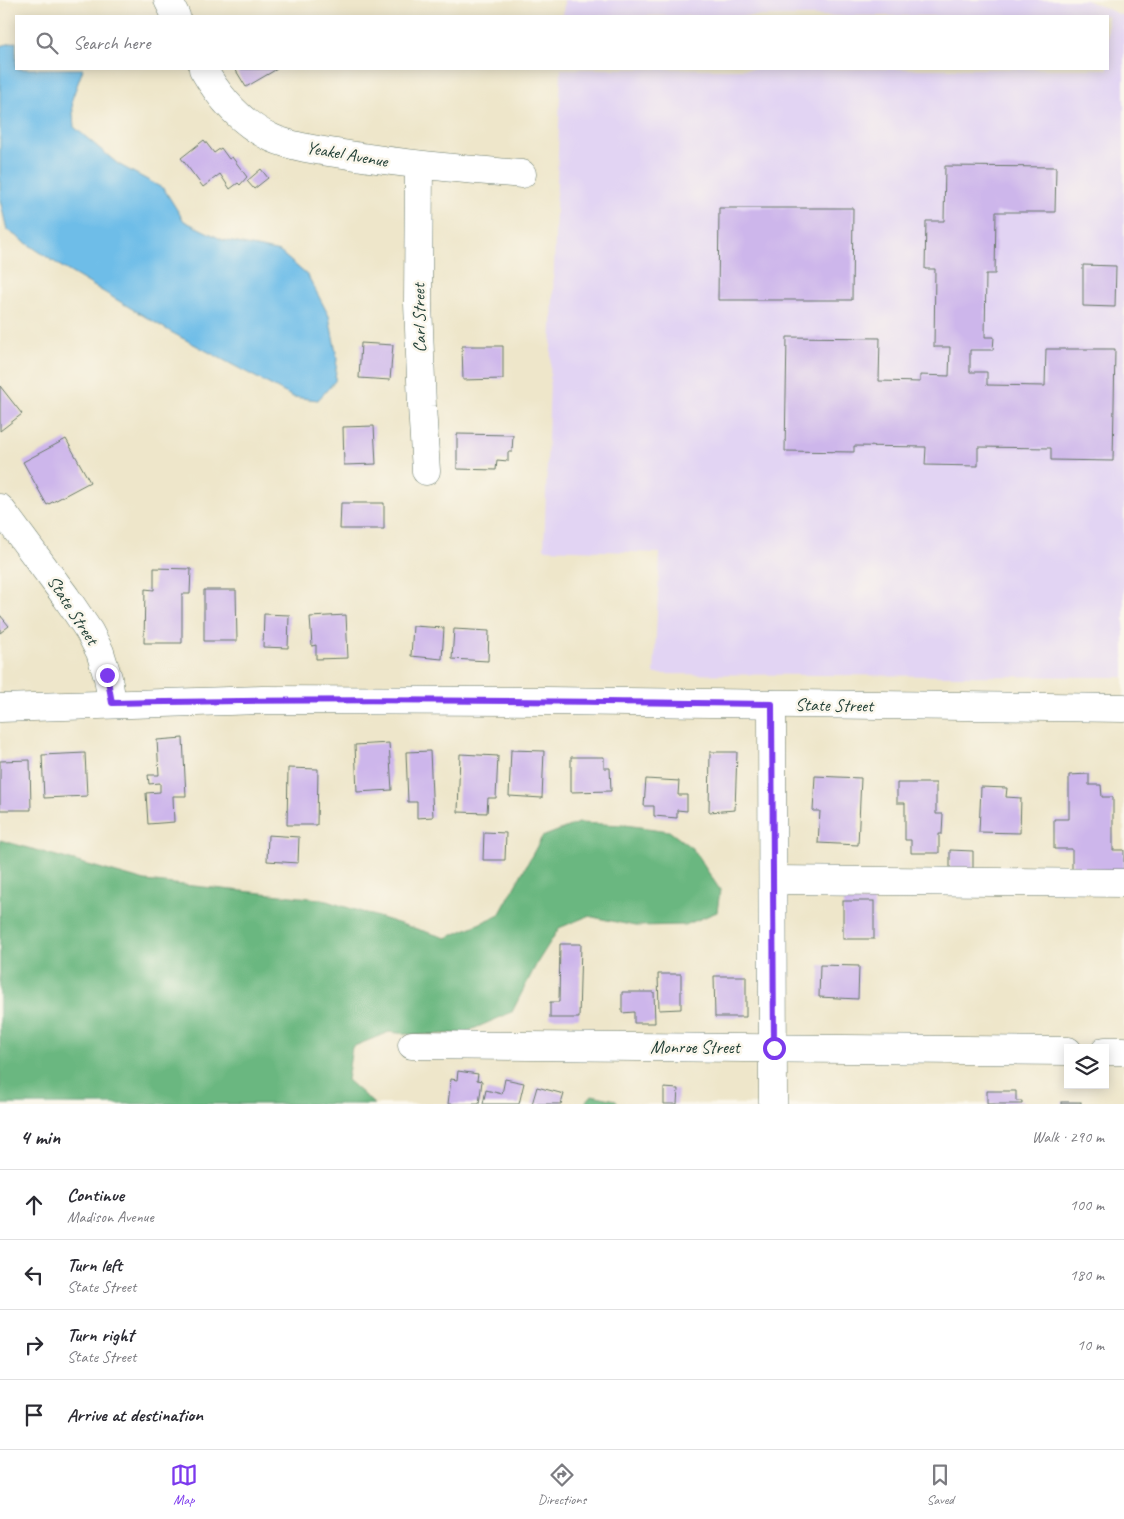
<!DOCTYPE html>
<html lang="en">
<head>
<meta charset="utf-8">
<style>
	body { margin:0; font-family:Caveat,sans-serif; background:#f7f7f7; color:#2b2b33 }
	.controls { position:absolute; right:15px; bottom:15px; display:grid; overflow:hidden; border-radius:0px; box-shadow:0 2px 12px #0003 }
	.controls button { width:45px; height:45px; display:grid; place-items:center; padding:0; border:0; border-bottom:1px solid #e1e1e2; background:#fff; color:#2b2b33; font:25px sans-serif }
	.stop { position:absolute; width:15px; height:15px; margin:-11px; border:4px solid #7c3aed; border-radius:50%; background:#fff }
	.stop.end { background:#7c3aed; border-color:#fff; box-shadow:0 1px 5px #0008 }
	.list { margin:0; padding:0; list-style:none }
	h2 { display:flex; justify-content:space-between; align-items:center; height:65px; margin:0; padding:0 20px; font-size:21px }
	h2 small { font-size:16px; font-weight:400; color:#7c7c81 }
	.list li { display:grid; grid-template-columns:32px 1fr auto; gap:15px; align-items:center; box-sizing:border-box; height:70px; padding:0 20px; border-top:1px solid #e1e1e2 }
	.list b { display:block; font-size:19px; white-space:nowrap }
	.list p { margin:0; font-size:16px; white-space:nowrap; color:#7c7c81 }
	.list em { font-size:16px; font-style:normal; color:#7c7c81 }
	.icon { flex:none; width:28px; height:28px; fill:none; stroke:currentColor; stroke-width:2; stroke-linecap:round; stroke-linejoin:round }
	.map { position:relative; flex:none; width:1124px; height:1104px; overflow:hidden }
	.search { position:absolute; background:#fff; box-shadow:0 2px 12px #0003; left:15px; right:15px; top:15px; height:55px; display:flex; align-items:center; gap:12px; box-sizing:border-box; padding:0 18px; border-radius:0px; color:#7c7c81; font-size:19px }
	.sheet { height:345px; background:#fff }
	nav { display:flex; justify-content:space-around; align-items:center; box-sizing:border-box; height:70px; border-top:1px solid #e1e1e2; background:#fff; font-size:14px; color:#7c7c81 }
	nav a { display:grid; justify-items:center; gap:2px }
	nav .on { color:#7c3aed }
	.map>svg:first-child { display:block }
</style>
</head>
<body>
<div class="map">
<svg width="1124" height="1104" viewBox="0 0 1124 1104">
	<rect width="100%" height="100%" fill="#fbf7ec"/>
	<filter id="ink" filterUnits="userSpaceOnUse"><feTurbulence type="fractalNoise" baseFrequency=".02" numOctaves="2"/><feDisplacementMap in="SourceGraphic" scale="10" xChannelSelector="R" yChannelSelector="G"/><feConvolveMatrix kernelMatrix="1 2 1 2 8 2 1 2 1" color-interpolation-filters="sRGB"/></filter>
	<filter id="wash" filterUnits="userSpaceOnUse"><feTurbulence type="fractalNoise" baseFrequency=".0096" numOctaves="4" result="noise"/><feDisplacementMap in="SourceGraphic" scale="20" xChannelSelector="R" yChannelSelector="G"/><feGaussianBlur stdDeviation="1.12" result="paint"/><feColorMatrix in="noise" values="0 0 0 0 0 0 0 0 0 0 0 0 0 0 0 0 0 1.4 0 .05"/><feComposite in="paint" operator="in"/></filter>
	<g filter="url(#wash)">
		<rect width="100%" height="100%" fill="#eee6ca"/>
		<polygon fill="#e2d4f3" points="564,0 1086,0 1124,16 1124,677 654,674 660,553 544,549 561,69 1108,69 1108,16 563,16"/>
		<g fill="#6bb780" stroke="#457a5a">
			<polygon points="578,823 625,825 669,831 693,849 720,890 717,912 685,925 635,926 588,916 559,928 537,963 512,1012 464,1033 416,1035 389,1032 352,1047 347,1080 374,1104 0,1104 0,840 145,881 320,899 446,938 499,915 542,837"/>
			<polygon points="592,1095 616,1100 618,1104 584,1104"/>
		</g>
		<polygon fill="#6ebde8" stroke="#467d8e" points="16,42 16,69 83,69 72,99 74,127 118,164 164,189 184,221 223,240 280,252 308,276 329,316 337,358 335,381 318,400 293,397 171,332 65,269 7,230 0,200 0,46"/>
		<g id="blocks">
			<g fill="#cdb6eb">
				<polygon points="235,69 277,69 246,87"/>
				<polygon points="204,140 214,153 221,148 229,159 232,157 247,177 240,185 238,183 230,189 220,174 203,187 181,158"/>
				<polygon points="945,166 1056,167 1055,212 996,212 995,274 986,274 985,337 994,337 993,350 970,350 970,372 987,372 987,385 1045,386 1046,349 1115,349 1113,461 1051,460 1051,448 978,447 978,466 925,465 926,447 854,446 854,452 785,451 787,337 880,338 879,381 920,382 920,375 949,376 950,347 934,347 935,269 925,269 926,221 944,221"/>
				<polygon points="261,169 268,178 254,189 247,181"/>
				<polygon points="719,208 853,208 852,300 718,300"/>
				<polygon points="1083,265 1116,266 1115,307 1083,306"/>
				<polygon points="361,343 393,345 390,380 359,378"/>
				<polygon points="462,346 503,346 503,379 463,380"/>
				<polygon points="0,386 22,414 0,431"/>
				<polygon points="374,426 376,464 344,465 343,427"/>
				<polygon points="457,434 513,435 512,452 508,452 508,461 497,460 496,470 457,469"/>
				<polygon points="66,439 90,482 47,505 23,462"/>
				<polygon points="341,503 384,503 384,529 340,529"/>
				<polygon points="154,568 191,569 190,594 182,594 182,643 144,643 145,589 154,590"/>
				<polygon points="204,590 236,590 237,641 204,641"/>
				<polygon points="264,614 289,615 288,648 263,647"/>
				<polygon points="0,615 9,626 0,633"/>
				<polygon points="346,615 348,658 316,659 316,645 312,646 310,617"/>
				<polygon points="413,626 444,628 442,659 411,656"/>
				<polygon points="454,629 489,631 488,661 452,659"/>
				<polygon points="183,738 186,796 173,796 174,822 148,824 146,793 160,792 160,783 149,784 148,775 159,775 157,740"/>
				<polygon points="389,743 392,790 357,792 355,745"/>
				<polygon points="511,750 544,751 542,798 509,796"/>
				<polygon points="430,751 433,817 417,818 417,802 408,802 406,752"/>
				<polygon points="710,752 737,752 735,810 709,812"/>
				<polygon points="85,753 87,796 44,798 42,755"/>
				<polygon points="460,754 498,756 496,798 488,798 487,813 458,812"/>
				<polygon points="571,757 604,757 604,768 610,768 611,791 571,792"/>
				<polygon points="30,760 31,810 0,810 0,761"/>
				<polygon points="288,768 318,769 317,825 287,825"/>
				<polygon points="1089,774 1089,785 1101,785 1102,797 1113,797 1113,850 1124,850 1124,878 1072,871 1072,849 1054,849 1054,819 1069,819 1069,775"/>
				<polygon points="815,776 861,778 858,845 818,843 820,811 813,811"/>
				<polygon points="646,779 679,781 678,795 687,795 687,811 677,810 677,818 654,816 654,806 644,806"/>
				<polygon points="897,783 936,783 936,814 943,814 942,834 939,834 939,853 911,853 911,840 905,840 905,803 897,803"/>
				<polygon points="981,787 1007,788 1006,797 1021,798 1020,833 979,832"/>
				<polygon points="484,832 506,833 505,860 483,860"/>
				<polygon points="268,835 299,837 298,863 267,861"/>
				<polygon points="950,850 973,851 973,871 950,870"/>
				<rect x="843" y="901" width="31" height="38"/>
				<polygon points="560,944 581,944 579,1018 550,1018 550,1002 559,1002"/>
				<polygon points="820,965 859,966 858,999 819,997"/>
				<polygon points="658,974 681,974 681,1009 659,1010"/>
				<polygon points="714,976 746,976 746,1017 715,1017"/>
				<polygon points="622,992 654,992 655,1023 634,1023 634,1012 622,1013"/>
				<polygon points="458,1071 478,1074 477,1080 482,1081 479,1104 448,1104 451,1079 457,1080"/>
				<polygon points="505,1079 524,1083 519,1104 483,1104 486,1090 502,1094"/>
				<polygon points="537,1087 564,1094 561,1104 532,1104"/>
				<polygon points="664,1088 678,1089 677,1104 664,1104"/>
				<polygon points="987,1091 1016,1091 1016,1101 1022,1101 1022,1104 987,1104"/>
				<rect x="1061" y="1102" width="20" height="2"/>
			</g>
		</g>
	</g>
	<g filter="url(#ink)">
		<use href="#blocks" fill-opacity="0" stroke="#677868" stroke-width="1"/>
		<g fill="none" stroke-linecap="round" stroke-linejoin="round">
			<g stroke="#677868" stroke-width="29">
				<g id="minor">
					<polyline points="168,0 176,16"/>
					<path d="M203,69c16,28 39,55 69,69 20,9 50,13 71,16 60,10 119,15 179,20"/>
					<polyline points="419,165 418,303 422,406 426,471"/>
					<polyline points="0,508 66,597 89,631 100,652 108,678 112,703"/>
					<polyline points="772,704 773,1104"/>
					<polyline points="0,708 262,700 547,701 1124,708"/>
					<polyline points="773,880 1124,883"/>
					<polyline points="412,1045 1068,1051"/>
					<polyline points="1105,1051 1124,1051"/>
				</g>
			</g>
			<use href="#minor" stroke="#fff" stroke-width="28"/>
		</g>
	</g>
	<g fill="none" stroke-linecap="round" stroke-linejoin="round" filter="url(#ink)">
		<path stroke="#7c3aed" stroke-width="6" d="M107,675l5,28c220,-5 440,-2 660,1l2,344"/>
	</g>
	<g text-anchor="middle" stroke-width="5" stroke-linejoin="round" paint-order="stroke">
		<g font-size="18" fill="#1f3d34" stroke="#fbf7ec">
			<text transform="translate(347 154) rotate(10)" y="6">Yeakel Avenue</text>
			<text transform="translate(419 318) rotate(-91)" y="6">Carl Street</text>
			<text transform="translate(73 610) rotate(57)" y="6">State Street</text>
			<text transform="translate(834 705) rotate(1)" y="6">State Street</text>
			<text x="695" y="1053">Monroe Street</text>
		</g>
	</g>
</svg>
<div class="controls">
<button><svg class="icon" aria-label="layers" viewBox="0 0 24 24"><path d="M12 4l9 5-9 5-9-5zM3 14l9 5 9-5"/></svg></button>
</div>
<div class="stop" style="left:774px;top:1048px"></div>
<div class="stop end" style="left:107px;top:675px"></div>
<div class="search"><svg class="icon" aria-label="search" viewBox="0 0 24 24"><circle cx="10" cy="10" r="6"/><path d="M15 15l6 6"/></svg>Search here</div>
</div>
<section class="sheet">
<h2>4 min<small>Walk · 290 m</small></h2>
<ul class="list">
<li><svg class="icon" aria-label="ahead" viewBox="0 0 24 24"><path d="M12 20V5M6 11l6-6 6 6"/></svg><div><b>Continue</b><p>Madison Avenue</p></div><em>100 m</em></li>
<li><svg class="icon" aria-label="left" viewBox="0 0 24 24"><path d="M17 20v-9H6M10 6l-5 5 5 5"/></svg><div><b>Turn left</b><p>State Street</p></div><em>180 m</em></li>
<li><svg class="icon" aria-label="right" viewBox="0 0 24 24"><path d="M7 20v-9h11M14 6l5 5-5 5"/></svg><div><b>Turn right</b><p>State Street</p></div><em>10 m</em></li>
<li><svg class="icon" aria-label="arrive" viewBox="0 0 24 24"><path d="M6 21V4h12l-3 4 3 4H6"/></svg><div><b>Arrive at destination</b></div></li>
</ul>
</section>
<nav>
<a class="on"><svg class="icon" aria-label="map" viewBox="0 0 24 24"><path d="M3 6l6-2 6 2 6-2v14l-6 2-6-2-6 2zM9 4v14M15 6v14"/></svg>Map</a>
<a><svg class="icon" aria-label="directions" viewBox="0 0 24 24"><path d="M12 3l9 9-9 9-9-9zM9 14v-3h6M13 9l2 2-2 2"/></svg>Directions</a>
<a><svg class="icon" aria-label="saved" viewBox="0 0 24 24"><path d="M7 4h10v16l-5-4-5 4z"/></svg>Saved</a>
</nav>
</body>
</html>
